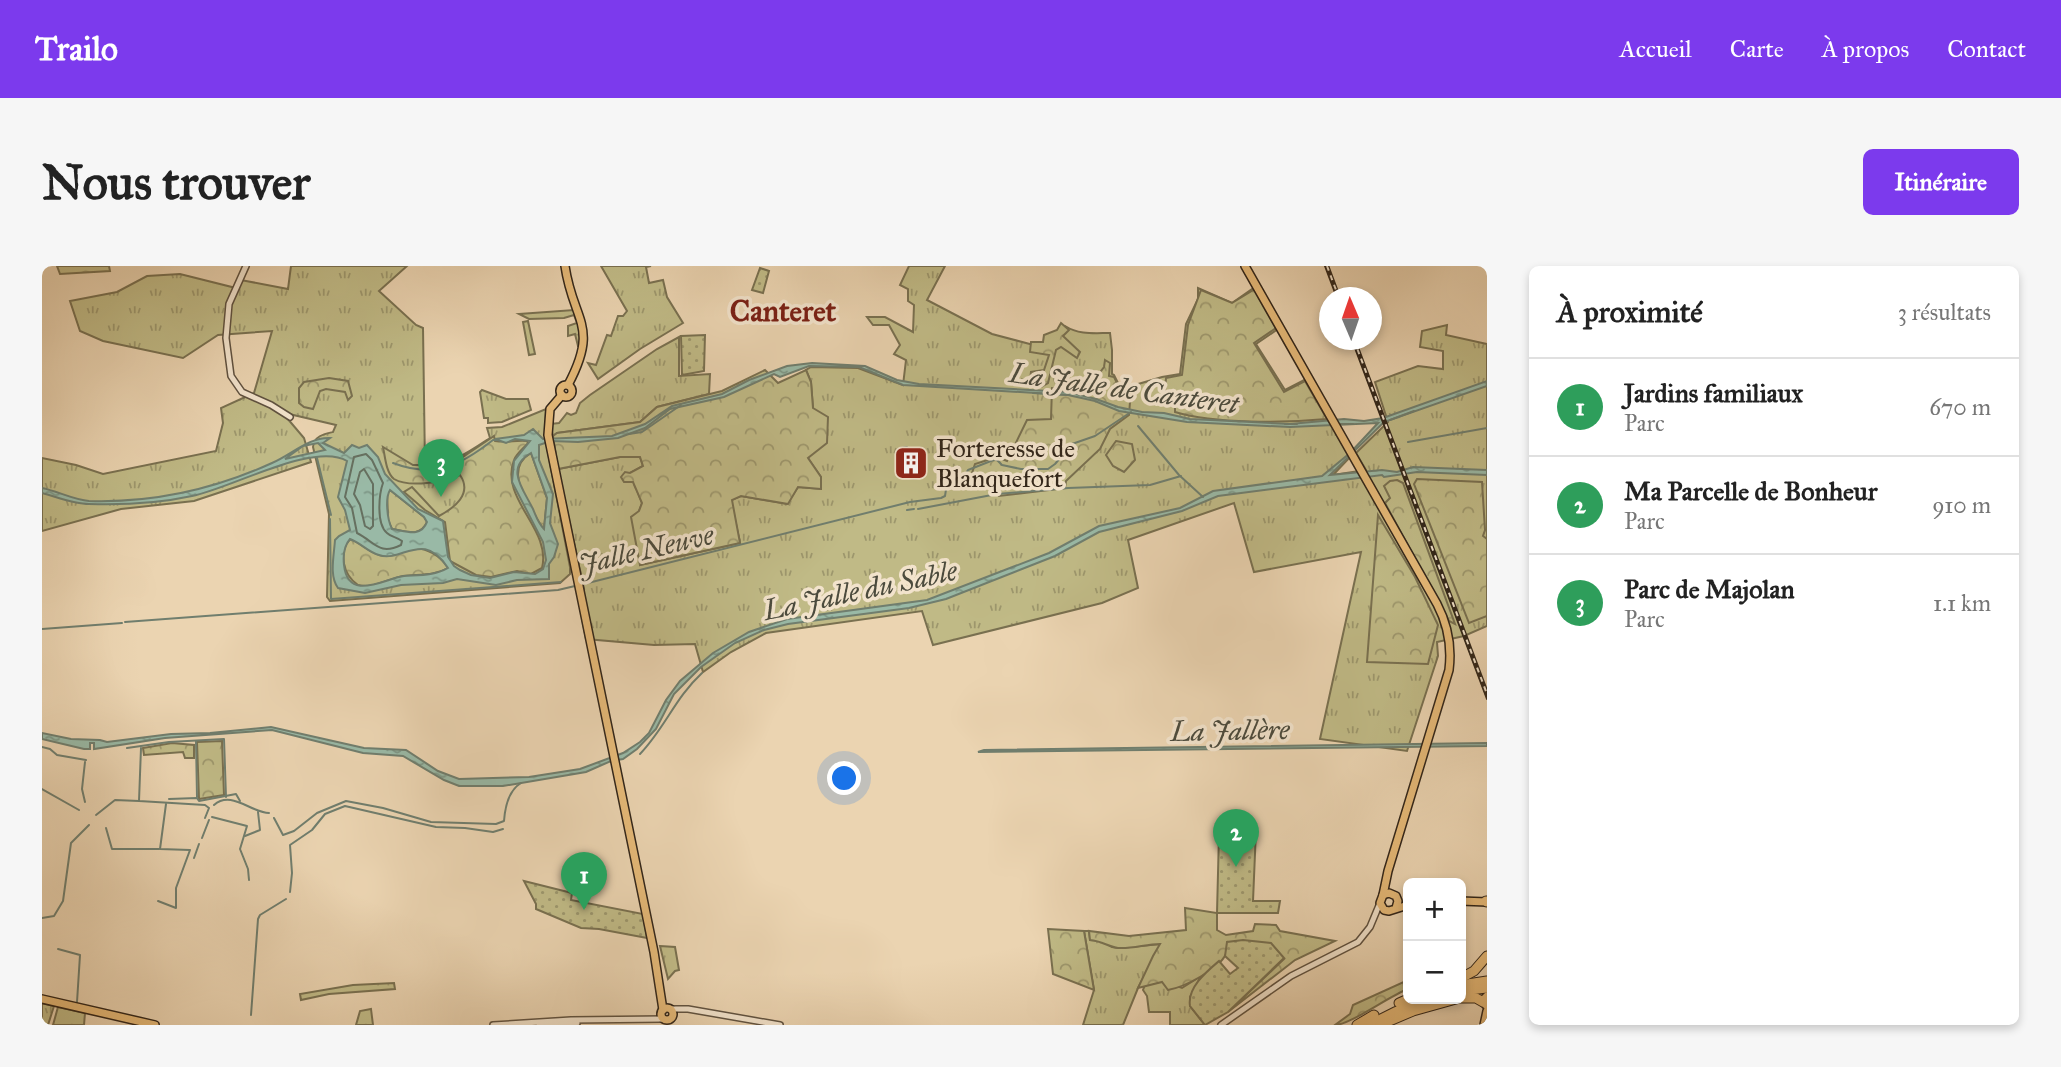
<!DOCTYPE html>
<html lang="fr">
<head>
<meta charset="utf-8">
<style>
	body { margin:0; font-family:"IM FELL Great Primer",serif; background:#f6f6f6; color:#222 }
	.controls { position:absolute; right:21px; bottom:21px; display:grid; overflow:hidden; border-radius:10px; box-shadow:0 4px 10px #0003 }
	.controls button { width:63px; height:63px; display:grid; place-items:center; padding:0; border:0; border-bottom:2px solid #e0e0e0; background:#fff; color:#222; font:35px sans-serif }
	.compass { position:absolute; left:1277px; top:21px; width:63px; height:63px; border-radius:50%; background:#fff; box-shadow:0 4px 10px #0003; rotate:358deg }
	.you { position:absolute; left:803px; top:513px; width:24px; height:24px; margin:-18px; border:5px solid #fff; border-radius:50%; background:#1a73e8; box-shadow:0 0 0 10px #1a73e833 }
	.badge { display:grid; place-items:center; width:46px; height:46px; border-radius:50%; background:#7c3aed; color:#fff; font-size:23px; font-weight:700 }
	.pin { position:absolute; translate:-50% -58px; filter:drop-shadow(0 2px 4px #0008) }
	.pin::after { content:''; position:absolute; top:37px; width:24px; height:21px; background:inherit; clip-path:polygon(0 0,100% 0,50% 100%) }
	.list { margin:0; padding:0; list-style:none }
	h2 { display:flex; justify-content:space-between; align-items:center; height:91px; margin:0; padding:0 28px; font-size:30px }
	h2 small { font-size:23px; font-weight:400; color:#767676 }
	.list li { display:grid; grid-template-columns:46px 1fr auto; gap:21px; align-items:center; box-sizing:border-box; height:98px; padding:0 28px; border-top:2px solid #e0e0e0 }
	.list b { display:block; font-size:26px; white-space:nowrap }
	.list p { margin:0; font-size:23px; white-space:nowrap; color:#767676 }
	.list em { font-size:23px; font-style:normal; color:#767676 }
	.map { position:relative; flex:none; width:1445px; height:759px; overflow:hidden; border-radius:10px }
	header { display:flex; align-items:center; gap:42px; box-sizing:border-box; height:98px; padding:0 35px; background:#7c3aed; color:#fff }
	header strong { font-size:33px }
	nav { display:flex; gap:38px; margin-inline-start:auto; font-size:24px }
	.intro { display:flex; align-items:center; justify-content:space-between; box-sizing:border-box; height:168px; padding:0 42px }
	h1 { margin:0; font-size:49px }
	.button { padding:18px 32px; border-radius:10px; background:#7c3aed; color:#fff; font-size:24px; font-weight:700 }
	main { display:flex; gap:42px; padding:0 42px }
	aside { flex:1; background:#fff; border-radius:10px; box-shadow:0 4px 10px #0003 }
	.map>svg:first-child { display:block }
</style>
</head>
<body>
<header>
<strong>Trailo</strong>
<nav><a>Accueil</a><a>Carte</a><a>À propos</a><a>Contact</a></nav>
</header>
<div class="intro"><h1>Nous trouver</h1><a class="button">Itinéraire</a></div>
<main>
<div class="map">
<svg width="1445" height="759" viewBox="0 0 1445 759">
	<defs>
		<pattern id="grass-tufts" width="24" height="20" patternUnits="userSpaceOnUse" patternTransform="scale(1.75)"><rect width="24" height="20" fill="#c0ba86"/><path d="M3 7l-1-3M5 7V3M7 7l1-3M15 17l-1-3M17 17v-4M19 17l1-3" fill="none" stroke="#9d976d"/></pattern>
		<pattern id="forest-crowns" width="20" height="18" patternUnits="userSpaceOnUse" patternTransform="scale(1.75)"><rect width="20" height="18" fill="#c0ba86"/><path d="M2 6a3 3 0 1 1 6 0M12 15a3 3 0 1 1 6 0" fill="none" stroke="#9d976d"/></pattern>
		<pattern id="garden-dots" width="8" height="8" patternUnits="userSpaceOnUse" patternTransform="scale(1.75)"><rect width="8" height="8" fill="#c0ba86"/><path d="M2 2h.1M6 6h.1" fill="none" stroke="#9d976d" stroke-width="1.8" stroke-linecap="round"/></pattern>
		<pattern id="water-ripples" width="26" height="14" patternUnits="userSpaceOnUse" patternTransform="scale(1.75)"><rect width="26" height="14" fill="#99b9a6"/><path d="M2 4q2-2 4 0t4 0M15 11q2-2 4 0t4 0" fill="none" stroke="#7d9686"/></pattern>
	</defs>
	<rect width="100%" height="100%" fill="#ebd4b1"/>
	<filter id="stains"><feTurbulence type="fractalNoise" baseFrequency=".00286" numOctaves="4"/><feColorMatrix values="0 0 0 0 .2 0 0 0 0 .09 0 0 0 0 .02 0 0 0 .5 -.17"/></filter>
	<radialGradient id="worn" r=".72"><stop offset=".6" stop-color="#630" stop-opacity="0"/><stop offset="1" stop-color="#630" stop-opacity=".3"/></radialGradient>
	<g fill="url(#grass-tufts)" stroke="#797050" stroke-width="2">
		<path d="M249,0h116l-28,25 37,34 7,3 2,137c26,0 44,-13 65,-27l-3,-10 15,-1 44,-18 -1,28 25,130v7l-10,9 -230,18 -3,-4 2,-83 -16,-67c1,-11 11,-13 20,-15l3,-7 -47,-11 -2,4 17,20 7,24 -117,39 -73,8 -79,22v-73l34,7 27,9 113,-23 7,-28 -2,-15 33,-15 18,-62 -54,4 -35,23 -80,-17 -23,-10 -10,-30 47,-9 30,-16 33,-2 56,14 5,-8 47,9z"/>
		<polygon points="559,0 609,0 604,1 607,17 621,14 625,31 641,57 598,83 556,113 546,97 554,99 565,69 569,70 576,50 581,50 585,45"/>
		<path d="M867,0h36l-18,34 65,34 49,13 24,-21c14,9 29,7 45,7l2,17v24l2,1 7,14 41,-12 18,-3 6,-50 12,-25v-11l34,15 23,-16 23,42 -22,15 29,46 21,-11 44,78 -17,18 33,-5 -10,-17 32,-31 -13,-40 43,-16 25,3v-18l-23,-4 2,-16 25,-6 -1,10 41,9v282l-23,10 -27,6 1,14 -31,95 -87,-12 41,-187 -107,20 -20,-69 -106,37 10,48 -36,15 -169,42 -11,-34 -156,22 -35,19 -28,20 -8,-28 -41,1 -68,-6 -9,-48 7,-2 -26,-120 62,-12h20l3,9 -13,7 12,30 -3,8 1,54 100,-22 -9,-43 10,-4 46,8 11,-17 23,2v-12l-13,-19 5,-50 -2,-26 -5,-12 5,-3 47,1 45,17 3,-25 -12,-6 6,-9 -11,-20h-16l-6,-8h18l28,15 1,-27 -6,-4v-12l-8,-4z"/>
		<polygon points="637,71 637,110 668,108 667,128 615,141 598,156 515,167 511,170 508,158 517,157 525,147 529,149 534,147 538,137 548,129 615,83"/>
		<polygon points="440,124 464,133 486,133 489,144 460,156 446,157 446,152 442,152 438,126"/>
		<polygon points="1042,665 1047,665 1048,674 1062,675 1070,681 1078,682 1119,678 1096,722 1081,759 1041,759 1052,724"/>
		<polygon points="618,680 633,681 637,704 633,705 626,713"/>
		<polygon points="1159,710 1148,731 1148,740 1163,759 1128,759 1128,746 1107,746 1105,730 1101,724 1103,719 1121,715 1140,722"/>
		<polygon points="0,737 12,740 6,759 0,759"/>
		<polygon points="16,741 43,747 42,759 11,759"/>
		<polygon points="329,743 331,759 314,759 318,745"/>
	</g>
	<g fill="url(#forest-crowns)" stroke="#797050" stroke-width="2">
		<polygon points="15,0 67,0 68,5 18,8"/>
		<path d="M1213,23l21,39 -22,15 30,49 21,-11 22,38c-43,4 -111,5 -152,-7v-11l-10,-11 1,-12 16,-3 6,-50 13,-35 31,13z"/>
		<polygon points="532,44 539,60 539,80 536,80 533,68 526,70 526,60 535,57 532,49 522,52 487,53 477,48"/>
		<polygon points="486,55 493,88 487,89 481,56"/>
		<polygon points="1019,57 1027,64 1021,70 1038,86 1035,92 1019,81 1014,84 1006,117 999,121 987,120 989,106 1002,104 1007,89 988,86 989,76 1001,76 1002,69 1015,64"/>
		<polygon points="1063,94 1068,97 1067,110 1072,111 1079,125 1089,123 1087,149 1068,163 1058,183 1024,215 1023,222 957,230 955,217 933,213 930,207 933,198 955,191 965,195 985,154 1009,153 1010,122 1043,126 1062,101"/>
		<polygon points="723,104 736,117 764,104 769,116 771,142 786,151 785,177 766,192 779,211 779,223 756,221 746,238 699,230 690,234 698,277 598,299 589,251 597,245 600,237 591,216 582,216 579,211 583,206 588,207 601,200 598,191 578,191 516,203 511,170 515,167 598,156 615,141 680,125"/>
		<polygon points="287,112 306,115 310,130 306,134 303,126 284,123 278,125 271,143 262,141 257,137 257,122 262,116"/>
		<path d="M452,170l1,5c12,2 20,-1 32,0l1,2c-4,5 -12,11 -14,17 -15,39 38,69 28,108l-11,6 -14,-3 -26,6 -15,-2 -26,-14 -5,-39 -20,-12 -21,-18 8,-5 27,29c15,-8 34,-22 21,-41 -15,7 -51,13 -66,4 -8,-6 -9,-23 -11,-32l30,18h38z"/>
		<polygon points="1074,175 1090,178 1093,194 1082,206 1071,200 1064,189"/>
		<path d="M489,187l16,45 -3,31 -4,-5c-11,-20 -38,-54 -9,-71z"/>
		<polygon points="1375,213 1440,216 1443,264 1441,270 1445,273 1445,350 1427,357 1372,218"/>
		<polygon points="1355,214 1361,217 1413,358 1407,355 1343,237 1348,232 1342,220 1348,215"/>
		<path d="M348,224l34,27 3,5c-7,16 -21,9 -35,7l-4,-9 -1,-29z"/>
		<polygon points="1336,249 1373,311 1396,359 1386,398 1325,396"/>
		<path d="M308,273c12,4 21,16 34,17 10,1 17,-5 27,-7 14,-3 30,7 37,19 -14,8 -29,6 -45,8 -16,3 -29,13 -45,9 -15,-10 -20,-33 -8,-46z"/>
		<polygon points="180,475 182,529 157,533 155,476"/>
		<polygon points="130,477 152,479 152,492 143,492 141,486 102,489 101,482"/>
		<path d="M1143,642l32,5v17l9,5 27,-4 2,-7 21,1 4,6 55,10 -40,19 -67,52 56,-53 -56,-17c-1,4 -1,8 -2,12 -7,15 -41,33 -58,36l-6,-8 -24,6 15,-32 7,-12c-14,0 -27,5 -42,4 -9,-1 -16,-7 -28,-8l-1,-9 40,5 57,-6z"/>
		<polygon points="1006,663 1042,665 1052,724 1011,708"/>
		<path d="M1366,714v9c-19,7 -58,36 -73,36l15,-11 3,-9z"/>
		<polygon points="352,717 353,723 287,728 259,734 258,728 311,719"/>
	</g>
	<g fill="url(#garden-dots)" stroke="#797050" stroke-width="2">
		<polygon points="718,2 727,5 721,27 710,24"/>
		<polygon points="663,69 662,105 640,109 639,70"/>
		<polygon points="1214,564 1211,635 1238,635 1236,647 1175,647 1177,568"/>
		<polygon points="482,615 530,627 529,634 601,648 605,672 557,663 539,662 494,643 494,638"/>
		<path d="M1201,674l28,3 13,15 -56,54 -23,13 -15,-19c-3,-18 16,-34 29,-45l11,13 8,-6 -13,-12 2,-14z"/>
	</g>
	<g fill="url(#water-ripples)" stroke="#707e6e" stroke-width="2" fill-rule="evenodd">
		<path d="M770,97l53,3 32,14 22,4 149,8 28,7 22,8 24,5 22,1 26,6 100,5 54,-5 20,2 19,-3 104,-37v5l-103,36 -54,53 52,-5 15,2 16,-5 74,3v5l-70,-3 -33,5 -2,-2 -164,21 -36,15 -83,21 -44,24 -109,43 -37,9 -121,16 -24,6 -29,13 -34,24 -27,27 -18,35 -19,20 -14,10 -12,2 -25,11 -83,14h-44l-15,-6 -41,-24 -40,-3 -91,-23 -107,8 -71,11v-6h-4v6h-6l-42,-10v-6l29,6 29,1 7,2 64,-8 39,-1 61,-6 93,21 42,2 32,21 21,8 70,-2 51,-8 43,-16 17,-11 9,-9 17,-33 14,-19 33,-28 36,-21 38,-13 140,-19 122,-47 50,-27 81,-18 33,-17 109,-15 28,-23 28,-30 -88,4 -103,-5 -68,-11 -24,-10 -27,-6 -165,-10 -44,-18 -50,-1 -29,11 -6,-3 -50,23 -54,12 -25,19 -27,10 -40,4 -27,-1 -12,4v15l14,34 -3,29 8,21 -4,13 -5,7v15l-32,1 -21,5 -39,-6 -14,4 -42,2 -36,8 -27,-5c-9,-12 -4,-32 -3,-48l4,-4 11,-6 -5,-20 -7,-13 9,-36c-33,-20 -117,28 -155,35 -32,7 -70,9 -103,8 -15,0 -32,-7 -47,-11v-5c15,3 32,12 47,13 63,2 126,-12 183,-38 19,-8 37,-26 58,-25l-7,5 21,10 8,-8 7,3 8,-3 11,12 7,17 33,35 25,12 5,36 6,9 6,4 11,5 19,3 24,-6 21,2 8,-5 3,-9 -3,-18 -31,-60 2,-21 16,-20 -15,-2 -9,4 -11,-4 29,-4 9,-6 10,10 69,-3 33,-12 27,-18 50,-12 27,-14 38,-14zM276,177l7,7 -40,9 18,-13zM489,187l16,45 -3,31c-6,-6 -8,-13 -11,-20 -9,-19 -29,-41 -2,-56zM348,224l34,27 3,5c-6,16 -21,9 -35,7 -5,-10 -7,-31 -2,-39zM308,273c11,4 18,13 29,16 23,8 44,-26 69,13 -14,8 -28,7 -44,8 -18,2 -56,27 -60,-11 -1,-9 0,-19 6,-26z"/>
		<polygon points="1445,477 1445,480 936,486 942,484"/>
	</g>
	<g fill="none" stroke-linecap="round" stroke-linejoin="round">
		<g stroke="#667060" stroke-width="2">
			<path d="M324,188l6,6 11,23c-4,11 -7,41 4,50 4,4 10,4 15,8l-1,4c-22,11 -26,-3 -44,-12l-5,-25 -7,-11 9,-40z"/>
			<polygon points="322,203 331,218 331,260 328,263 323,260 318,239 312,228 318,206"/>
		</g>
		<g stroke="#707e6e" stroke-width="2">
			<polyline points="991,127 1027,129"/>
			<polyline points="1348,154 1372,145"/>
			<polyline points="1243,158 1255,158"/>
			<polyline points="1296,158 1311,158"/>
			<polyline points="1096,160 1137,209 1161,231"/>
			<polyline points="587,168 600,166 639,139"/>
			<polyline points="1366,176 1445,162"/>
			<polyline points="275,192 289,249"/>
			<path d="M351,197c42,16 68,2 100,-23h5"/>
			<path d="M881,209c-8,7 -18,3 -25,-4l-2,-10 5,-13 6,-1 3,4 12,5 4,9 -1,7"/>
			<polyline points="876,243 955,228 1026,222 1108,219 1139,210"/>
			<polyline points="865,244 872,243"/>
			<polyline points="288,253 289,333 519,316"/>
			<polyline points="538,319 868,236 899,232 903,230 905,217 918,217 926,204 954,193 960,199 979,203 1006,203 1013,198 1030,178 1053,170 1089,146"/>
			<polyline points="83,356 516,324 533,320"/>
			<polyline points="0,363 80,357"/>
			<polyline points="154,475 155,531"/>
			<polyline points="0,481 8,483 15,489 44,494"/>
			<polyline points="85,482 127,476 182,473 184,531"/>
			<polyline points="99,482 97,535 163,539 167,542 163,552"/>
			<path d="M598,488c25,-26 35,-56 62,-81"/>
			<polyline points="0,523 37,544"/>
			<polyline points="127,533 155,532 157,535 194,528 198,535"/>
			<polyline points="43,536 40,523 43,496"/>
			<path d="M172,539c17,-15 36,7 55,8"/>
			<polyline points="54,549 73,534 97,535"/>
			<polyline points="170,551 205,560 198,583 206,603 207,614"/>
			<path d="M232,552l9,17 11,-4 23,-18 29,-12 37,7 48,14 65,2 8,-3c1,-13 5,-31 17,-38"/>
			<polyline points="64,562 70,583 117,583"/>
			<polyline points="203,570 218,564 216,546"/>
			<polyline points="160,572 167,554"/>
			<polyline points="152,592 157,578"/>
			<polyline points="248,626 250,607 248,579 270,564 283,548 303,540 394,561 423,562 451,566 461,563"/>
			<polyline points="116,635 134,642 134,622 148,584 118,583 124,538"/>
			<polyline points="0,652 12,650 21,635 29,577 47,559"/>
			<polyline points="16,683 38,689 35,736"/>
			<polyline points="209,749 216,653 218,649 244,633"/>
		</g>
		<g stroke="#605240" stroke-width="8">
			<g id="minor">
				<polyline points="204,0 187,38 184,72 189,110 200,126 229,139 248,151"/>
				<polyline points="629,743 646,743 738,759"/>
				<polyline points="451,759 529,754 622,753"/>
				<polyline points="497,759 535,757"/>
				<polyline points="1179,759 1249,710 1316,676 1328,661 1338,637"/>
			</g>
		</g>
		<g stroke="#32261a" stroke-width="10">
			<g id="major">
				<path d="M523,0c8,56 35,59 3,119"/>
				<path d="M1203,0l192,338c11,21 15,42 12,66l-61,201 -5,24"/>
				<circle cx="524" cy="125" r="6"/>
				<polyline points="520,129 508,143 506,169 612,686 621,744"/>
				<polyline points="1419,635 1445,636"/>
				<polyline points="1354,642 1356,635 1354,630 1347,627 1341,629 1338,637 1342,644 1347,645 1366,639"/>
				<polyline points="1445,730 1440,735 1445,740"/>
				<polyline points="0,733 113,759"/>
				<circle cx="625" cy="748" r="6"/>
				<polyline points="1442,759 1445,745"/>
			</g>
		</g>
		<g stroke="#32261a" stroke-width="11">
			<g id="highway">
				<polyline points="1444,635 1445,636"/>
				<polyline points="1419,712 1432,705 1445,690"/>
				<polyline points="1419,719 1445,715"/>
				<polyline points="1419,725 1445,722"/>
				<polyline points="1419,732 1434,732 1441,736"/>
				<polyline points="1357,737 1366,733"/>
				<polyline points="1315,759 1332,749"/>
				<polyline points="1327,759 1353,746 1387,733"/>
				<polyline points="1338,759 1371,745 1414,733"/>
			</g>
		</g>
		<use href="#minor" stroke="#f2e3cc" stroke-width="5"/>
		<use href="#major" stroke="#e6ba78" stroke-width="7"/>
		<use href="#highway" stroke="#e6ba78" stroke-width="9"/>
		<g stroke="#32261a" stroke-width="2">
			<polyline points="1283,0 1295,32"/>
			<polyline points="1310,74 1445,433"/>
		</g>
		<g stroke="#32261a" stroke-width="4.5">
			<g id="rail">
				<polyline points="1285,0 1297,32"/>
				<polyline points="1312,74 1445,428"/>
			</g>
		</g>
		<use href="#rail" stroke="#f2e3cc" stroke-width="2" stroke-dasharray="5" stroke-linecap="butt"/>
	</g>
	<defs>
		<g id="building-square" transform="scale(1.75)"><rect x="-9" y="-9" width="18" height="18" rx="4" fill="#8f2418" stroke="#f2e3cc"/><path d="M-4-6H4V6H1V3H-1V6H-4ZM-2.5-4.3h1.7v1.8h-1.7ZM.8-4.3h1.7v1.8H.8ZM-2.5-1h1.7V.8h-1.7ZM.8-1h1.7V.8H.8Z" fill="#fff"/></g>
	</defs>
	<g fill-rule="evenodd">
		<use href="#building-square" x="869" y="197"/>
	</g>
	<g text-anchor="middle" stroke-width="7" stroke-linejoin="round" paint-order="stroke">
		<g font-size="26" fill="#32261a" stroke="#f2e3cc" text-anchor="start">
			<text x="894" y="191">Forteresse de<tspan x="894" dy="30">Blanquefort</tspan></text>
		</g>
		<g font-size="28" font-style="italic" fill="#4c4b3d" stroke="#f2e3cc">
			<text transform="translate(1082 122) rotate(8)" y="10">La Jalle de Canteret</text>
			<text transform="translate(604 283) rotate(-13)" y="10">Jalle Neuve</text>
			<text transform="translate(818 324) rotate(-12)" y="10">La Jalle du Sable</text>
			<text transform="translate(1188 464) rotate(-1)" y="10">La Jallère</text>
		</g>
		<g font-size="30" font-weight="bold" fill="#7a1f14" stroke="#f2e3cc">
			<text x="741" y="55">Canteret</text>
		</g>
	</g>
	<rect width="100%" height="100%" filter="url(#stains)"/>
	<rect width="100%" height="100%" fill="url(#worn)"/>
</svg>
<div class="controls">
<button>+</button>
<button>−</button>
</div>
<svg class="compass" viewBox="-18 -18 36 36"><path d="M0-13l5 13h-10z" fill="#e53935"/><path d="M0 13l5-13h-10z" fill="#767676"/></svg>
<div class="you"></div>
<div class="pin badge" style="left:542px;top:644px;background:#2e9e5b">1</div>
<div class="pin badge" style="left:1194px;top:601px;background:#2e9e5b">2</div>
<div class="pin badge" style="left:399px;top:231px;background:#2e9e5b">3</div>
</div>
<aside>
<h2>À proximité<small>3 résultats</small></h2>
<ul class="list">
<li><span class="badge" style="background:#2e9e5b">1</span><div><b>Jardins familiaux</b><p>Parc</p></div><em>670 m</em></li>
<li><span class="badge" style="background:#2e9e5b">2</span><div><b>Ma Parcelle de Bonheur</b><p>Parc</p></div><em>910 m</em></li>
<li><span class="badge" style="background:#2e9e5b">3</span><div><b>Parc de Majolan</b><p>Parc</p></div><em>1.1 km</em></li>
</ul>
</aside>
</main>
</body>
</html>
